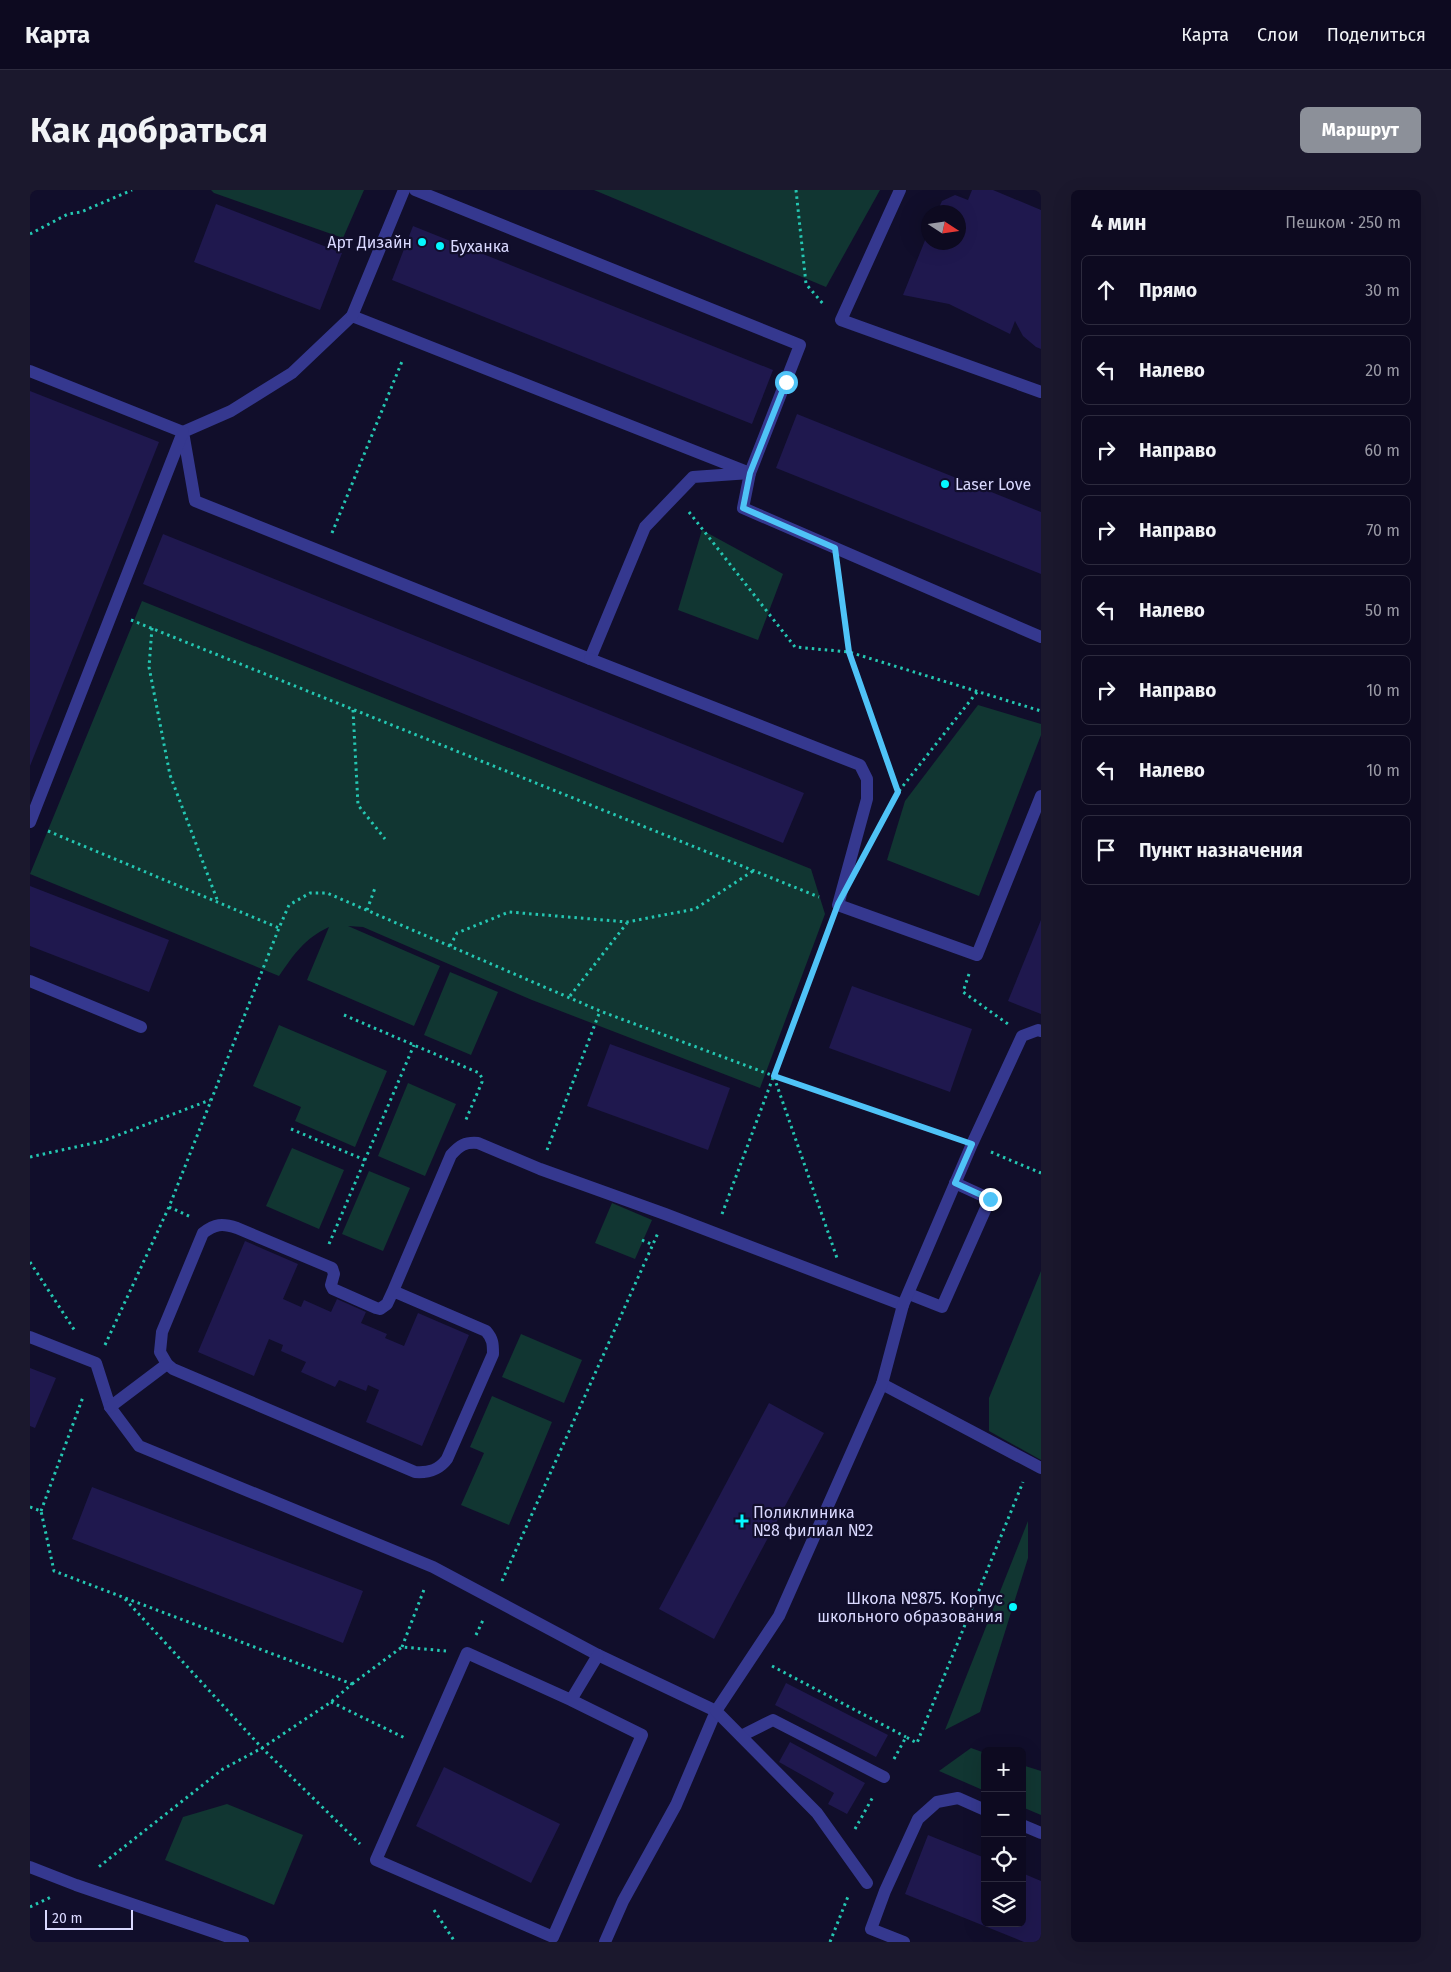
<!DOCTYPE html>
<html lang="ru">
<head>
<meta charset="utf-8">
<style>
	body { margin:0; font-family:"Fira Sans",sans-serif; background:#1b182d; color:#f1f3f6 }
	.controls { position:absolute; right:15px; bottom:15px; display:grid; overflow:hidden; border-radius:8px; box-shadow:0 5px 20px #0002 }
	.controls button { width:45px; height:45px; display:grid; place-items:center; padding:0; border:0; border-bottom:1px solid #2d2b3e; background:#0d0a20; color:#f1f3f6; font:25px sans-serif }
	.compass { position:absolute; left:891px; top:15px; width:45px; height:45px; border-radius:50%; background:#0d0a20; box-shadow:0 5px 20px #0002; rotate:102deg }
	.scale { position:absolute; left:15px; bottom:12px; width:88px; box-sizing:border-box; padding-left:5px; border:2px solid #dad9ff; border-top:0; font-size:14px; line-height:18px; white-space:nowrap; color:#dad9ff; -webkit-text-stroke:4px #110e2b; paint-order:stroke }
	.stop { position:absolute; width:15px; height:15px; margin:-11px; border:4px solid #4fc3f7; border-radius:50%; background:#fff }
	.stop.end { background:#4fc3f7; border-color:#fff; box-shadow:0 1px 5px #0008 }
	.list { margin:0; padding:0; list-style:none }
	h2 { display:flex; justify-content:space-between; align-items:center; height:65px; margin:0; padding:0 20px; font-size:21px }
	h2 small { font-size:16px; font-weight:400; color:#9a9aa5 }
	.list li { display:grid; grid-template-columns:32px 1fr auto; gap:15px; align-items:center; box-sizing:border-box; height:70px; margin:0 10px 10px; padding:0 10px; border:1px solid #2d2b3e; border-radius:8px }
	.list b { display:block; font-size:19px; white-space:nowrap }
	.list em { font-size:16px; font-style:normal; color:#9a9aa5 }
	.icon { flex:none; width:28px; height:28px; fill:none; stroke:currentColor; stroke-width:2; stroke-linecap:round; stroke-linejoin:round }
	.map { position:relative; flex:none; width:1011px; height:1752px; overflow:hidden; border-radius:8px }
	header { display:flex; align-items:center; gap:30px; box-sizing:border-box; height:70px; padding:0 25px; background:#0d0a20; border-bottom:1px solid #2d2b3e }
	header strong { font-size:24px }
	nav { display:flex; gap:28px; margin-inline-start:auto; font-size:18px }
	.intro { display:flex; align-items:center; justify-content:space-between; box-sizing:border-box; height:120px; padding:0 30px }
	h1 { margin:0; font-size:35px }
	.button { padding:12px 22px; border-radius:8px; background:#8c9099; color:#fff; font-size:18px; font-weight:700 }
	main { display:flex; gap:30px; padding:0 30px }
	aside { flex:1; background:#0d0a20; border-radius:8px; box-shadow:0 5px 20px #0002 }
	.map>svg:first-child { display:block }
</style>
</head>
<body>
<header>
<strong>Карта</strong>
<nav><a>Карта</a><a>Слои</a><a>Поделиться</a></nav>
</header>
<div class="intro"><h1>Как добраться</h1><a class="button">Маршрут</a></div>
<main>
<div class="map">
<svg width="1011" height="1752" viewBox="0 0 1011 1752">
	<rect width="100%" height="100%" fill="#110e2b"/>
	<g fill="#113632">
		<polygon points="181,0 334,0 313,48 184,3"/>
		<polygon points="564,0 850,0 796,97"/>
		<polygon points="672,340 753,384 728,450 648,420"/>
		<path d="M112,411l669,268 14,45 -65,174 -228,-88 -169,-73 -15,-1 92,40 -26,60 -107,-46 22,-53c-25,12 -34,26 -50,49l-249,-102z"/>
		<polygon points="948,515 1011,534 1011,545 949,706 857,670 875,611"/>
		<polygon points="420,782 468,802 441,865 394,845"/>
		<polygon points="249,835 357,881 325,957 265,931 271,917 223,896"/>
		<polygon points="378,893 426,914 395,986 348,966"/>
		<polygon points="262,958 314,980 289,1039 236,1016"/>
		<polygon points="339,981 380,998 353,1061 312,1044"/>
		<polygon points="582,1013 622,1030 605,1069 565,1053"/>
		<polygon points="1011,1081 1011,1270 959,1241 959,1208"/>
		<polygon points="491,1144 552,1170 534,1213 472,1187"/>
		<polygon points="462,1206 522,1232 479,1335 431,1315 454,1263 440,1257"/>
		<polygon points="998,1331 998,1368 950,1522 915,1540"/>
		<polygon points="941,1558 955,1563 955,1601 909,1581"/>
		<polygon points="992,1575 1011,1581 1011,1625 992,1617"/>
		<polygon points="197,1614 273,1645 244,1715 135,1670 153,1627"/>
	</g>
	<g fill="#1f184e">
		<polygon points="942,0 963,0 1011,20 1011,159 1006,157 993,146 985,131 980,144 919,114 873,105 898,43 898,52 928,52 928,22 907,22 912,11 925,5 938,10"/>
		<polygon points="186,14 312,63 290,120 164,72"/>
		<polygon points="383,36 743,180 722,234 362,90"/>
		<polygon points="0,201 129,252 0,576"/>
		<polygon points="767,224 1011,322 1011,384 746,278"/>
		<polygon points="133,344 774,603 753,653 113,394"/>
		<polygon points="0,696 139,750 119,802 0,756"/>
		<polygon points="1011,730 1011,824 978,811"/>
		<polygon points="822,796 942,839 920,902 799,858"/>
		<polygon points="580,854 700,898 678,960 557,916"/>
		<polygon points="215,1051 268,1074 253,1109 271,1117 274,1110 301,1122 307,1109 336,1122 331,1133 357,1144 355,1148 374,1156 388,1123 439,1145 392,1256 336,1232 349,1200 338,1195 336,1201 309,1190 305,1197 271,1182 276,1172 251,1161 253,1155 239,1149 224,1186 168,1162"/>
		<polygon points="0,1178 26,1188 5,1238 0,1236"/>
		<polygon points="739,1213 794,1243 684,1449 629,1419"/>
		<polygon points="62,1297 333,1401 313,1453 42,1349"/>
		<polygon points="756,1493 858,1545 846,1567 745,1515"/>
		<polygon points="760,1552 835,1593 817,1624 798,1614 804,1603 749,1572"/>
		<polygon points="414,1577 530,1634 501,1693 386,1636"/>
		<polygon points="898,1645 955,1668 955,1733 992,1733 992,1683 1011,1691 1011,1752 994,1752 875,1704"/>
	</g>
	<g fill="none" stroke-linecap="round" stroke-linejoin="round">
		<g stroke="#24c7b2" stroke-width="3" stroke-dasharray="2.5 4" stroke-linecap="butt">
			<polyline points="766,0 776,94 794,115"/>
			<polyline points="0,44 38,24 51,22 102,0"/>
			<polyline points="659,322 765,457 819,462 1011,521"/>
			<polyline points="302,343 373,169"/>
			<polyline points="809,383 819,462 868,602 857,623"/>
			<polyline points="101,430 789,707"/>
			<polyline points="122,438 119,477 140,585 188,712"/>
			<polyline points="323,520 328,615 355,649"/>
			<polyline points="869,601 947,502"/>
			<polyline points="18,641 249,738 259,715 280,703 297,703 570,821 744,886 922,948"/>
			<polyline points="337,720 345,698"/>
			<polyline points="420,756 427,743 479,722 597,732 665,719 723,681"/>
			<polyline points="939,784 933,802 978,834"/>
			<polyline points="540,806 597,733"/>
			<polyline points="314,825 449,883 452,888 452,892 435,932"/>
			<polyline points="744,887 807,1068"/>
			<polyline points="261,939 335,970"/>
			<polyline points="517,960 570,821"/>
			<polyline points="961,962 1011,983"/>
			<polyline points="0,967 73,951 180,910"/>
			<polyline points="139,1017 161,1027"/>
			<polyline points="692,1024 800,735"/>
			<polyline points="612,1050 623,1055"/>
			<polyline points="299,1054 384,855"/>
			<polyline points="0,1072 45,1141"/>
			<polyline points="75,1155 139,1017 249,738"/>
			<polyline points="0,1317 11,1321 24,1381 322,1494 301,1512 232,1558 193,1579 66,1679"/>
			<polyline points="11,1321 53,1207"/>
			<polyline points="472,1391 628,1043"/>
			<polyline points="95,1409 232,1558 330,1654"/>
			<polyline points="446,1445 454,1428"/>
			<polyline points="372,1457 395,1397"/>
			<polyline points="742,1476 876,1547"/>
			<polyline points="322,1494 372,1457 416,1461"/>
			<polyline points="301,1512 377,1549"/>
			<polyline points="864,1569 876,1547 887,1553 993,1292"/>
			<polyline points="825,1639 844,1605"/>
			<polyline points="0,1717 21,1707"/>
			<polyline points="404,1720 425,1752"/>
			<polyline points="800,1752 819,1704"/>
		</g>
		<g stroke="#35388f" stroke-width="12">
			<polyline points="385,0 770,155 720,283 713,318 1011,447"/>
			<polyline points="870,0 811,130 1011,202"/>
			<polygon points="322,126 720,283 663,287 615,337 560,469 165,311 153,242 201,221 262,183"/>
			<polyline points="322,126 374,0"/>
			<polyline points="0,181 153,242 0,632"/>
			<polyline points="560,469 830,575 837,589 837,609 808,715 947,765 1011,606"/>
			<polyline points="0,791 111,837"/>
			<path d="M363,1101l-6,13 -7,5 -4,-1 -43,-19 -2,-4 3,-11 -2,-6 -95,-40c-15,-5 -22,-4 -34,5l-41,99 -2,20 7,12 6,5 242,103c14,1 24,-2 32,-13l46,-105c0,-10 0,-15 -7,-23l-93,-40 58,-136c9,-10 14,-13 27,-12l62,26 125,45 238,91"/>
			<polyline points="879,1104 912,1117 960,1009 925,993"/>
			<polyline points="0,1147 66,1173 80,1217 109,1256 403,1377 568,1465 686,1521 646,1615 593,1711 575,1752"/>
			<polyline points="852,1194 1011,1278"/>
			<polyline points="80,1217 137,1174"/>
			<polyline points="541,1510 437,1463 346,1670 523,1747 612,1545 541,1510 568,1465"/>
			<polyline points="711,1546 743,1530 854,1587"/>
			<polyline points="992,1635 1011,1643"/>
			<polyline points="0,1677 46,1695 213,1752"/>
			<polyline points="837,1693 787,1623 686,1521 749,1426 852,1194 873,1115 942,954 992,846 1008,840 1011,841"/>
			<polyline points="874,1752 841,1739 855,1701 888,1629 907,1612 928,1608 955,1620"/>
		</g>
	</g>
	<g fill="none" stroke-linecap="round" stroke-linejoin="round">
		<polyline stroke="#4fc3f7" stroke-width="6" points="756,192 720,283 713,318 805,358 819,462 868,602 808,714 744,886 942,954 925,993 960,1009"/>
	</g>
	<g fill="#05f8ff" stroke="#110e2b" stroke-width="2">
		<circle cx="392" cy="52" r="5"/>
		<circle cx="410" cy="56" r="5"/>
		<circle cx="915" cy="294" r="5"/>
		<path d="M709.5 1323.5h5v5h5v5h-5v5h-5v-5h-5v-5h5z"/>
		<circle cx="983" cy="1417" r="5"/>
	</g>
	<g text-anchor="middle" stroke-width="4.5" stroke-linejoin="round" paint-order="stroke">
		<g font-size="16" fill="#dad9ff" stroke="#110e2b" text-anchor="start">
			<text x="382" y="58" text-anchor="end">Арт Дизайн</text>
			<text x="420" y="62">Буханка</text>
			<text x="925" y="300">Laser Love</text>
			<text x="723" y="1328">Поликлиника<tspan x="723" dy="18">№8 филиал №2</tspan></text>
			<text x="973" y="1414" text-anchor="end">Школа №875. Корпус<tspan x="973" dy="18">школьного образования</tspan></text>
		</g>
	</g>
</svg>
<div class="controls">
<button>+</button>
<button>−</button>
<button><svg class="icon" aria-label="locate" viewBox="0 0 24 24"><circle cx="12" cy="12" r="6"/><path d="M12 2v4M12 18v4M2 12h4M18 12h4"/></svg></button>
<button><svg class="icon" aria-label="layers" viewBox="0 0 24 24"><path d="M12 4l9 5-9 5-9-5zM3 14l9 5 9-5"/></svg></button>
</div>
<svg class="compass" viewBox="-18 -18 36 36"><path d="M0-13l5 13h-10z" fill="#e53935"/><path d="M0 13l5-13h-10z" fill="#9a9aa5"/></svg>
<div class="scale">20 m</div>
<div class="stop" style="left:756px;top:192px"></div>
<div class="stop end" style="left:960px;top:1009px"></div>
</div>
<aside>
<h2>4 мин<small>Пешком · 250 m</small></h2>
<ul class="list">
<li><svg class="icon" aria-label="ahead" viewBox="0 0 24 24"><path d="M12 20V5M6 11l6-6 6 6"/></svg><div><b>Прямо</b></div><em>30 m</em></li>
<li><svg class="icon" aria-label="left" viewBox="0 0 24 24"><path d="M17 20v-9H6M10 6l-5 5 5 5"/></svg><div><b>Налево</b></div><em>20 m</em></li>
<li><svg class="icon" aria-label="right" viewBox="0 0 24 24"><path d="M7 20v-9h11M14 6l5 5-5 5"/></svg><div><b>Направо</b></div><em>60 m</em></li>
<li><svg class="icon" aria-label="right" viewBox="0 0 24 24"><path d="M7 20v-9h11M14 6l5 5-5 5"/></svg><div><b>Направо</b></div><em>70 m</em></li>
<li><svg class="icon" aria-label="left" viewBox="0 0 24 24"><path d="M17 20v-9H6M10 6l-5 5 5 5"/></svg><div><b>Налево</b></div><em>50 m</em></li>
<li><svg class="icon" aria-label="right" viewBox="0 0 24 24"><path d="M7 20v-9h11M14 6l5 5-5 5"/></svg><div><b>Направо</b></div><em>10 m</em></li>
<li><svg class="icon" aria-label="left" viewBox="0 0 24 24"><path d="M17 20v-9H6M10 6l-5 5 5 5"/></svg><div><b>Налево</b></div><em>10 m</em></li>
<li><svg class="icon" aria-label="arrive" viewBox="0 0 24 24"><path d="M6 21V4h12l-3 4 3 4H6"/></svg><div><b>Пункт назначения</b></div></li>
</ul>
</aside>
</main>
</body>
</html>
